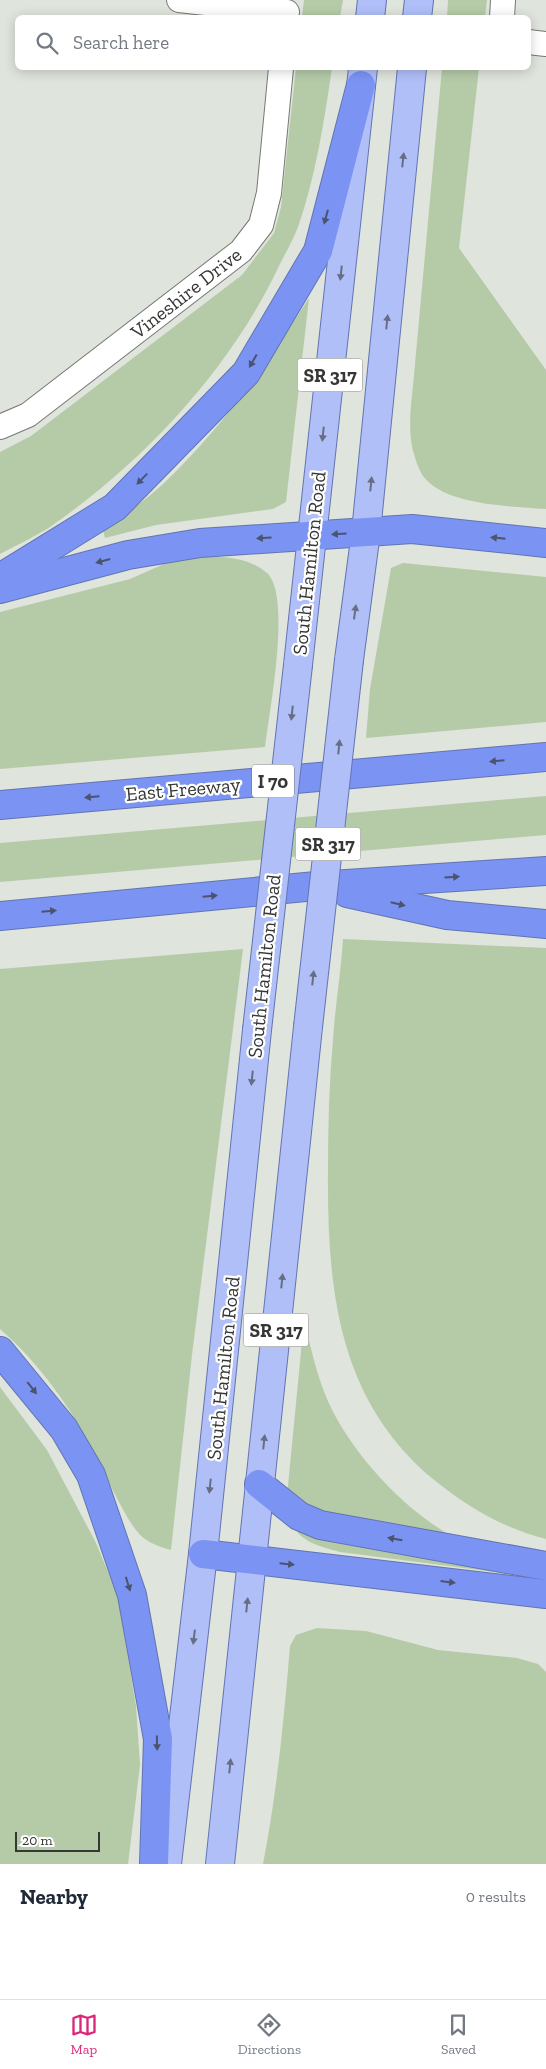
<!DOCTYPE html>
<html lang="en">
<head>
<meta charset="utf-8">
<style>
	body { margin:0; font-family:"Zilla Slab",serif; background:#f6f6f7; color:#1f2937 }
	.scale { position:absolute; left:15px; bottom:12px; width:85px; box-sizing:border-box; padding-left:5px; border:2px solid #363835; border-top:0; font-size:14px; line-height:18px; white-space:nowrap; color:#363835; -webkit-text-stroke:4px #fff; paint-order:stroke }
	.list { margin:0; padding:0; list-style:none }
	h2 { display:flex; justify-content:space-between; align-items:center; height:65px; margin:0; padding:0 20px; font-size:21px }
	h2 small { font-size:16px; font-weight:400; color:#747a83 }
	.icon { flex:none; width:28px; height:28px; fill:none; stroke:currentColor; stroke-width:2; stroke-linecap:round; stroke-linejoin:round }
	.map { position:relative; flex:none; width:546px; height:1864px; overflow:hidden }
	.search { position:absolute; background:#fff; box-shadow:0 2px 12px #0003; left:15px; right:15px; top:15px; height:55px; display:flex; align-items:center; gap:12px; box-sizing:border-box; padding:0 18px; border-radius:8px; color:#747a83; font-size:19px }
	.sheet { height:135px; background:#fff }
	nav { display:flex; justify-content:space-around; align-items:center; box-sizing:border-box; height:70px; border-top:1px solid #e0e1e3; background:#fff; font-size:14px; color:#747a83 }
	nav a { display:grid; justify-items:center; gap:2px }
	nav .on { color:#db2777 }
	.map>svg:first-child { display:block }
</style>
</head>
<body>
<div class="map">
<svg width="546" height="1864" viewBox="0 0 546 1864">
	<rect width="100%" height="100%" fill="#dfe4dc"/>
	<g fill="#b5cba8">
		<polygon points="304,0 343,0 340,17 302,17"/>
		<polygon points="448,0 487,0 485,17 447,17"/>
		<path d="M296,68h36c-8,54 -16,107 -34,159 -5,13 -12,25 -18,37 -49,105 -138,200 -233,265 -15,9 -32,17 -47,25v-102l31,-16 211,-161 32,-42 7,-26z"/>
		<path d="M442,68h37l-20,180 87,122v139c-34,-3 -101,-3 -123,-33 -4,-6 -8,-18 -10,-25 -6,-24 -1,-52 1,-76z"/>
		<path d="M309,298l-23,204 -13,7 -117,16 -51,13 -2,-8c20,-15 42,-29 60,-46 58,-55 103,-119 146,-186z"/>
		<path d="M198,556c24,1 50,0 69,17 25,23 2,140 -2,174l-265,22v-157l130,-33 34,-15z"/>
		<polygon points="403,563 546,577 546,722 366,738 370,689 391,568"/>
		<polygon points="546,796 546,835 0,882 0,843"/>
		<path d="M343,939l203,9v591c-43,-11 -79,-32 -113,-60 -96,-80 -106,-192 -105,-310 0,-43 1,-86 5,-129 2,-34 8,-67 10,-101z"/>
		<path d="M243,949l-51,406 -21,195c-14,-4 -26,-8 -35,-20 -14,-18 -29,-53 -40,-74 -24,-47 -57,-93 -96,-127v-360z"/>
		<path d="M303,1331l4,1c5,21 10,42 18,62 18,46 62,97 102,126 32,24 71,40 107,57l-194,-25c-37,-10 -51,-16 -53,-56z"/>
		<polygon points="0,1387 47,1450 96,1543 118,1596 136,1706 140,1765 128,1864 0,1864"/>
		<path d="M317,1628l49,3 72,19 79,8 21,6 8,8v192h-283c14,-72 21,-145 27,-218l6,-11z"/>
	</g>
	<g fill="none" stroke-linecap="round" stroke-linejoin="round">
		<g stroke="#747972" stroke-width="26">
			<g id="minor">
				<polyline points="179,0 287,12"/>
				<polyline points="502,18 503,0"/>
				<polyline points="528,42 546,44"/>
				<polyline points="0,427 28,415 241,251 261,225 269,193 281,68"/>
			</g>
		</g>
		<g stroke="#6374b1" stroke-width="30">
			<g id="primary">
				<polyline points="370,18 372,0"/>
				<polyline points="417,18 419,0"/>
				<polyline points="349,660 366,532 412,68"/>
				<polyline points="298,665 363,68"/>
				<polyline points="167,1864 203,1554 257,1030"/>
				<polyline points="220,1864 308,1027"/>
			</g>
		</g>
		<g stroke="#6374b1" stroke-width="30">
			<g id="motorway">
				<polyline points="0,578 115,507 246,373 318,251 361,85"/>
				<polyline points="0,589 128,555 200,543 412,529 546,543"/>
				<polyline points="0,805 546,757"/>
				<polyline points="347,893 447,915 546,924"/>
				<polyline points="0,916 316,886 546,871"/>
				<polyline points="0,1351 64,1429 91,1475 132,1595 158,1739 154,1864"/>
				<polyline points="259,1484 299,1516 320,1525 546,1566"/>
				<polyline points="203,1554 546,1594"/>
			</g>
		</g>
		<use href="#minor" stroke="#fff" stroke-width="24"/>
		<use href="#primary" stroke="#b0bff8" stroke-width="28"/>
		<use href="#motorway" stroke="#7b94f4" stroke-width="28"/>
		<g stroke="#6374b1" stroke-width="30" stroke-linecap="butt">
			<g id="primary-bridge">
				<polyline points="308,1027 349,660"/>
				<polyline points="257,1030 298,665"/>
			</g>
		</g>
		<use href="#primary-bridge" stroke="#b0bff8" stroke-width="28"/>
	</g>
	<defs><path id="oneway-solid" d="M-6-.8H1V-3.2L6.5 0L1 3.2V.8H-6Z" transform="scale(1.25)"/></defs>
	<g fill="#676e83">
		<use href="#oneway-solid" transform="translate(403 160) rotate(-84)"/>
		<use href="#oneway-solid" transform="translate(341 273) rotate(96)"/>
		<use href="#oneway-solid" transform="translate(387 322) rotate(-84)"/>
		<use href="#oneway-solid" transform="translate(323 434) rotate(96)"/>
		<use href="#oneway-solid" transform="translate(371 484) rotate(-84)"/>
		<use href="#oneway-solid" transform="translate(355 612) rotate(-82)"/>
		<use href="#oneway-solid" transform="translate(292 713) rotate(96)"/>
		<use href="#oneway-solid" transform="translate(339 747) rotate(-84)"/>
		<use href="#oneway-solid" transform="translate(313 978) rotate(-84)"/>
		<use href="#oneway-solid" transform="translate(252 1078) rotate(96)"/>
		<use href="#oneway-solid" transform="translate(282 1281) rotate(-84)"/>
		<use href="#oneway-solid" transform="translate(264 1442) rotate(-84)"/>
		<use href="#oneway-solid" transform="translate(210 1486) rotate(96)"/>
		<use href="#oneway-solid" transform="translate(247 1605) rotate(-84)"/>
		<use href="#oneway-solid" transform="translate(194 1637) rotate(97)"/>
		<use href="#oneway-solid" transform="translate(230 1766) rotate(-84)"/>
	</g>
	<g fill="#4b546e">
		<use href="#oneway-solid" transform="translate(326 217) rotate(105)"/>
		<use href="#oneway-solid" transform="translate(253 361) rotate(120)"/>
		<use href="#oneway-solid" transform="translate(142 479) rotate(134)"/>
		<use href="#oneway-solid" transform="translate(339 534) rotate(176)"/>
		<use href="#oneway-solid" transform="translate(264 538) rotate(176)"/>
		<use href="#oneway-solid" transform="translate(498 538) rotate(-174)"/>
		<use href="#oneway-solid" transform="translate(103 561) rotate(165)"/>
		<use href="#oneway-solid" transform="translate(497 761) rotate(175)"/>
		<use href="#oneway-solid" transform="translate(92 797) rotate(175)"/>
		<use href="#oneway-solid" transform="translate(452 877) rotate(-4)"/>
		<use href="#oneway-solid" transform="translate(210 896) rotate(-5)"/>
		<use href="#oneway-solid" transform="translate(398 904) rotate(13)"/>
		<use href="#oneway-solid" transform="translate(49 911) rotate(-5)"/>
		<use href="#oneway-solid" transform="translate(32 1388) rotate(52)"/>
		<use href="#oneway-solid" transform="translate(395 1539) rotate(-170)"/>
		<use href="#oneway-solid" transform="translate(287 1564) rotate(6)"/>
		<use href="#oneway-solid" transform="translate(448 1582) rotate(7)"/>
		<use href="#oneway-solid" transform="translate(128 1584) rotate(73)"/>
		<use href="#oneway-solid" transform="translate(157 1743) rotate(89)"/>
	</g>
	<g text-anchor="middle" stroke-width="4.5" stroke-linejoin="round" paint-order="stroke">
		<g fill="#fff" stroke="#727472" stroke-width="1">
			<rect x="297.5" y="358.5" width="65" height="33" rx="4"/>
			<rect x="252" y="764.5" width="42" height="33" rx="4"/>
			<rect x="295.5" y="827.5" width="65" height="33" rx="4"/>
			<rect x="243.5" y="1313.5" width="65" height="33" rx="4"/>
		</g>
		<g font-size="19" font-weight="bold" fill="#363835">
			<text x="330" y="382">SR 317</text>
			<text x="273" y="788">I 70</text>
			<text x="328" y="851">SR 317</text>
			<text x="276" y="1337">SR 317</text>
		</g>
		<g font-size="20" fill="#363835" stroke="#fff">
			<text transform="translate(186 293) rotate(-38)" y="7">Vineshire Drive</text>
			<text transform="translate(309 563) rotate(-84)" y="7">South Hamilton Road</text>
			<text transform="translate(183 789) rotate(-5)" y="7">East Freeway</text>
			<text transform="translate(264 966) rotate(-84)" y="7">South Hamilton Road</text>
			<text transform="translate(223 1368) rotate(-84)" y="7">South Hamilton Road</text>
		</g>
	</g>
</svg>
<div class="scale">20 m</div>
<div class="search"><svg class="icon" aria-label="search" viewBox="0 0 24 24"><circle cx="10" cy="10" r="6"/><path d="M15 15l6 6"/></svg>Search here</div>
</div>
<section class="sheet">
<h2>Nearby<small>0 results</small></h2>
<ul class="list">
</ul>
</section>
<nav>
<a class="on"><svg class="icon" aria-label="map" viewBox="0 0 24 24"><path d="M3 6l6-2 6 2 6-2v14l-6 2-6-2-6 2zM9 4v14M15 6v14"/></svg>Map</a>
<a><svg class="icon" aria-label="directions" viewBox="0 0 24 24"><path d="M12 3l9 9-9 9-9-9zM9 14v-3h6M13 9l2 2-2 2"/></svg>Directions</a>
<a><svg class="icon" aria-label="saved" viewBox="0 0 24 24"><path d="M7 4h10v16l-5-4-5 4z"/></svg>Saved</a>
</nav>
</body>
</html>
